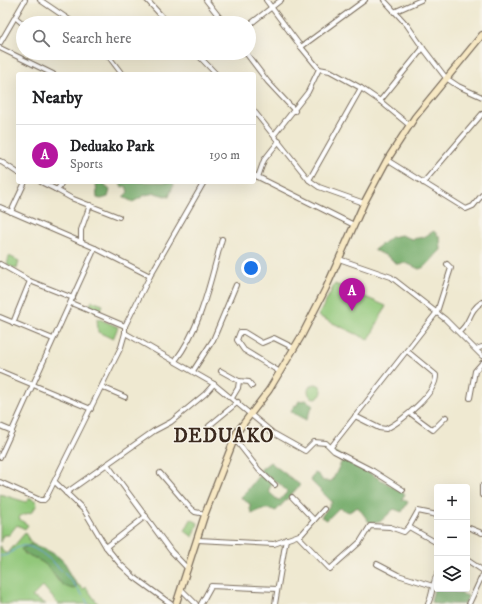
<!DOCTYPE html>
<html lang="en">
<head>
<meta charset="utf-8">
<style>
	body { margin:0; font-family:"IM FELL DW Pica",serif; background:#f6f6f6; color:#202124 }
	.controls { position:absolute; right:12px; bottom:12px; display:grid; overflow:hidden; border-radius:4px; box-shadow:0 4px 16px #0002 }
	.controls button { width:36px; height:36px; display:grid; place-items:center; padding:0; border:0; border-bottom:1px solid #e0e0e0; background:#fff; color:#202124; font:20px sans-serif }
	.you { position:absolute; left:251px; top:268px; width:14px; height:14px; margin:-10px; border:3px solid #fff; border-radius:50%; background:#1a73e8; box-shadow:0 0 0 6px #1a73e833 }
	.badge { display:grid; place-items:center; width:26px; height:26px; border-radius:50%; background:#b5179e; color:#fff; font-size:13px; font-weight:700 }
	.pin { position:absolute; translate:-50% -33px; filter:drop-shadow(0 1px 2px #0008) }
	.pin::after { content:''; position:absolute; top:21px; width:14px; height:12px; background:inherit; clip-path:polygon(0 0,100% 0,50% 100%) }
	.list { margin:0; padding:0; list-style:none }
	h2 { display:flex; justify-content:space-between; align-items:center; height:52px; margin:0; padding:0 16px; font-size:17px }
	h2 small { font-size:13px; font-weight:400; color:#757577 }
	.list li { display:grid; grid-template-columns:26px 1fr auto; gap:12px; align-items:center; box-sizing:border-box; height:60px; padding:0 16px; border-top:1px solid #e0e0e0 }
	.list b { display:block; font-size:15px; white-space:nowrap }
	.list p { margin:0; font-size:13px; white-space:nowrap; color:#757577 }
	.list em { font-size:13px; font-style:normal; color:#757577 }
	.icon { flex:none; width:22px; height:22px; fill:none; stroke:currentColor; stroke-width:2; stroke-linecap:round; stroke-linejoin:round }
	.map { position:relative; flex:none; width:482px; height:604px; overflow:hidden }
	.search { position:absolute; background:#fff; box-shadow:0 4px 16px #0002; left:16px; top:16px; width:240px; height:44px; display:flex; align-items:center; gap:10px; box-sizing:border-box; padding:0 14px; border-radius:22px; color:#757577; font-size:15px }
	.panel { position:absolute; background:#fff; box-shadow:0 4px 16px #0002; left:16px; top:72px; width:240px; height:112px; border-radius:4px }
	.map>svg:first-child { display:block }
</style>
</head>
<body>
<div class="map">
<svg width="482" height="604" viewBox="0 0 482 604">
	<rect width="100%" height="100%" fill="#f7f3e8"/>
	<filter id="ink" filterUnits="userSpaceOnUse"><feTurbulence type="fractalNoise" baseFrequency=".025" numOctaves="2"/><feDisplacementMap in="SourceGraphic" scale="8" xChannelSelector="R" yChannelSelector="G"/><feConvolveMatrix kernelMatrix="1 2 1 2 8 2 1 2 1" color-interpolation-filters="sRGB"/></filter>
	<filter id="wash" filterUnits="userSpaceOnUse"><feTurbulence type="fractalNoise" baseFrequency=".012" numOctaves="4" result="noise"/><feDisplacementMap in="SourceGraphic" scale="16" xChannelSelector="R" yChannelSelector="G"/><feGaussianBlur stdDeviation="0.9" result="paint"/><feColorMatrix in="noise" values="0 0 0 0 0 0 0 0 0 0 0 0 0 0 0 0 0 1.4 0 .05"/><feComposite in="paint" operator="in"/></filter>
	<g filter="url(#wash)">
		<rect width="100%" height="100%" fill="#efe9d1"/>
		<g fill="#92c87a" stroke="#66794c">
			<polygon points="9,256 19,261 17,269 7,265"/>
			<polygon points="335,284 386,306 369,340 318,316"/>
			<polygon points="92,301 103,305 100,312 89,307"/>
			<polygon points="97,318 118,327 113,339 98,332"/>
			<circle cx="315" cy="391" r="7"/>
			<polygon points="0,494 26,502 30,498 36,501 37,505 32,512 20,516 19,519 28,525 25,529 17,525 9,535 3,535 0,543"/>
			<polygon points="191,519 198,523 193,537 185,531"/>
			<polygon points="25,533 32,544 21,549 26,555 34,557 48,566 58,581 74,588 77,584 84,589 86,587 98,604 58,604 43,586 32,597 46,604 0,604 0,545 4,553 8,553"/>
		</g>
		<g fill="#75ac6a" stroke="#586b44">
			<polygon points="96,182 106,182 104,185 110,190 108,197 101,199 97,198"/>
			<polygon points="120,182 174,182 174,183 169,197 155,193 145,195 133,202 123,197 128,192 126,186 122,187"/>
			<path d="M434,231l6,7 1,12c-8,7 -13,17 -22,19l-13,-6 -10,1 -7,-7 -15,-7 17,-13 10,-2 11,4 12,-2z"/>
			<polygon points="306,400 313,405 306,420 291,412 294,405 296,406 299,401"/>
			<polygon points="321,447 326,447 405,494 402,499 408,502 402,512 394,509 380,522 369,522 358,507 349,512 339,508 327,520 321,517 332,502 310,480 315,473 319,475 323,481 332,481 342,461"/>
			<path d="M270,462l30,23 -24,26c-10,-4 -15,-2 -24,3l-2,-5v-5l-9,-6 18,-23h4l9,9 -3,5 1,4 9,8 8,-9 -6,-7 -20,-13v-3z"/>
			<path d="M32,544c13,5 36,13 37,30l8,10 -2,5c-16,-1 -18,-14 -28,-23 -8,-8 -19,-9 -26,-17z"/>
			<polygon points="435,585 437,586 437,589 446,589 468,596 465,604 439,604 431,602"/>
		</g>
		<g fill="none" stroke-linecap="round" stroke-linejoin="round">
			<path stroke="#72a5de" stroke-width="1" d="M0,556c10,1 14,-9 22,-10 18,-4 59,43 66,58"/>
		</g>
	</g>
	<g filter="url(#ink)">
		<g fill="none" stroke-linecap="round" stroke-linejoin="round">
			<g stroke="#7a6d5d" stroke-width="6">
				<g id="street">
					<polyline points="40,0 74,23"/>
					<polyline points="147,0 168,23"/>
					<polyline points="206,0 224,23"/>
					<polyline points="266,0 301,47 319,69 330,71 361,88 380,101 423,48 446,78 458,86 482,97"/>
					<polyline points="384,0 407,25 423,48"/>
					<polyline points="394,12 421,0"/>
					<polyline points="15,17 23,24"/>
					<polyline points="249,25 281,0"/>
					<polyline points="0,43 25,0"/>
					<polyline points="301,47 365,0"/>
					<polyline points="0,48 53,74"/>
					<polyline points="106,53 122,74"/>
					<polyline points="196,53 216,74"/>
					<polyline points="246,53 268,82 295,111"/>
					<polyline points="380,101 409,125"/>
					<polyline points="254,111 309,180 319,187 364,203"/>
					<polyline points="274,135 308,92 319,69"/>
					<polyline points="387,160 466,209 473,206 482,195"/>
					<polyline points="0,161 18,173"/>
					<polyline points="254,175 354,225"/>
					<polyline points="258,177 264,160 279,141"/>
					<polyline points="309,180 361,88"/>
					<polyline points="41,182 55,189 58,189 62,182"/>
					<polyline points="423,183 482,114"/>
					<polyline points="55,189 71,198 119,217"/>
					<polyline points="0,207 95,248 150,276 204,182"/>
					<polyline points="11,212 25,182"/>
					<polyline points="81,242 81,230 90,205"/>
					<polyline points="339,259 391,277 445,319 482,356"/>
					<polyline points="0,264 30,281 73,298"/>
					<polyline points="71,303 125,326"/>
					<polyline points="0,317 53,339"/>
					<polyline points="13,323 30,281"/>
					<path d="M459,332c13,-10 8,-20 23,-30"/>
					<polyline points="125,333 214,384 273,433 305,451 314,442 326,443 334,451 373,471 403,490"/>
					<polyline points="476,349 482,347"/>
					<path d="M175,361c27,-35 35,-80 47,-122"/>
					<polyline points="0,371 91,409"/>
					<polyline points="193,371 213,340 236,285"/>
					<polyline points="221,371 239,381 238,388 232,398"/>
					<polyline points="280,372 244,350 237,340 240,332 244,332 262,343 274,338 294,348"/>
					<polyline points="239,381 249,382 252,386"/>
					<polyline points="102,387 125,397"/>
					<polyline points="470,398 475,371 482,363"/>
					<polyline points="410,413 433,430 446,417"/>
					<path d="M355,416l24,12 7,1c16,-8 51,-36 50,-54l-29,-24"/>
					<polyline points="0,426 12,431"/>
					<polyline points="209,426 238,402"/>
					<polyline points="234,438 259,470 275,485"/>
					<polyline points="331,447 437,312 451,268 447,264"/>
					<polyline points="0,457 95,248"/>
					<polyline points="107,464 171,551 188,569"/>
					<polyline points="160,473 190,508 195,512 205,514"/>
					<polyline points="0,482 40,500 44,500 46,498 121,347 125,333 125,326 150,276"/>
					<polyline points="55,482 84,510 106,547 120,564 134,577 171,604"/>
					<polyline points="482,486 482,495"/>
					<polyline points="66,493 154,431 171,422 205,394 214,384"/>
					<polyline points="292,497 314,520"/>
					<polyline points="437,515 418,511 409,527 437,543"/>
					<polyline points="467,527 482,533"/>
					<polyline points="298,536 330,569 360,542 370,526 390,527 404,532 409,527"/>
					<polyline points="198,540 274,544 302,534 324,509"/>
					<polyline points="106,547 146,516"/>
					<polyline points="467,560 482,570"/>
					<polyline points="377,564 398,575 433,586"/>
					<polyline points="181,589 196,604"/>
					<polyline points="201,604 211,586 277,589"/>
					<polyline points="275,604 286,539"/>
					<path d="M428,604c5,-10 4,-20 9,-30"/>
					<polyline points="469,604 482,576"/>
				</g>
			</g>
			<g stroke="#7a6d5d" stroke-width="8">
				<polyline id="secondary" points="176,604 205,514 237,432 269,390 302,335 326,288 364,203 387,160 415,117 482,35"/>
			</g>
			<use href="#street" stroke="#fff" stroke-width="4"/>
			<use href="#secondary" stroke="#f7e8c3" stroke-width="5.5"/>
		</g>
	</g>
	<g text-anchor="middle" stroke-width="3" stroke-linejoin="round" paint-order="stroke">
		<g font-size="19" font-weight="bold" letter-spacing="1" fill="#3b2a1e" stroke="#f7f3e8">
			<text x="224" y="442">DEDUAKO</text>
		</g>
	</g>
</svg>
<div class="controls">
<button>+</button>
<button>−</button>
<button><svg class="icon" aria-label="layers" viewBox="0 0 24 24"><path d="M12 4l9 5-9 5-9-5zM3 14l9 5 9-5"/></svg></button>
</div>
<div class="you"></div>
<div class="pin badge" style="left:352px;top:311px">A</div>
<div class="search"><svg class="icon" aria-label="search" viewBox="0 0 24 24"><circle cx="10" cy="10" r="6"/><path d="M15 15l6 6"/></svg>Search here</div>
<section class="panel">
<h2>Nearby<small></small></h2>
<ul class="list">
<li><span class="badge">A</span><div><b>Deduako Park</b><p>Sports</p></div><em>190 m</em></li>
</ul>
</section>
</div>
</body>
</html>
